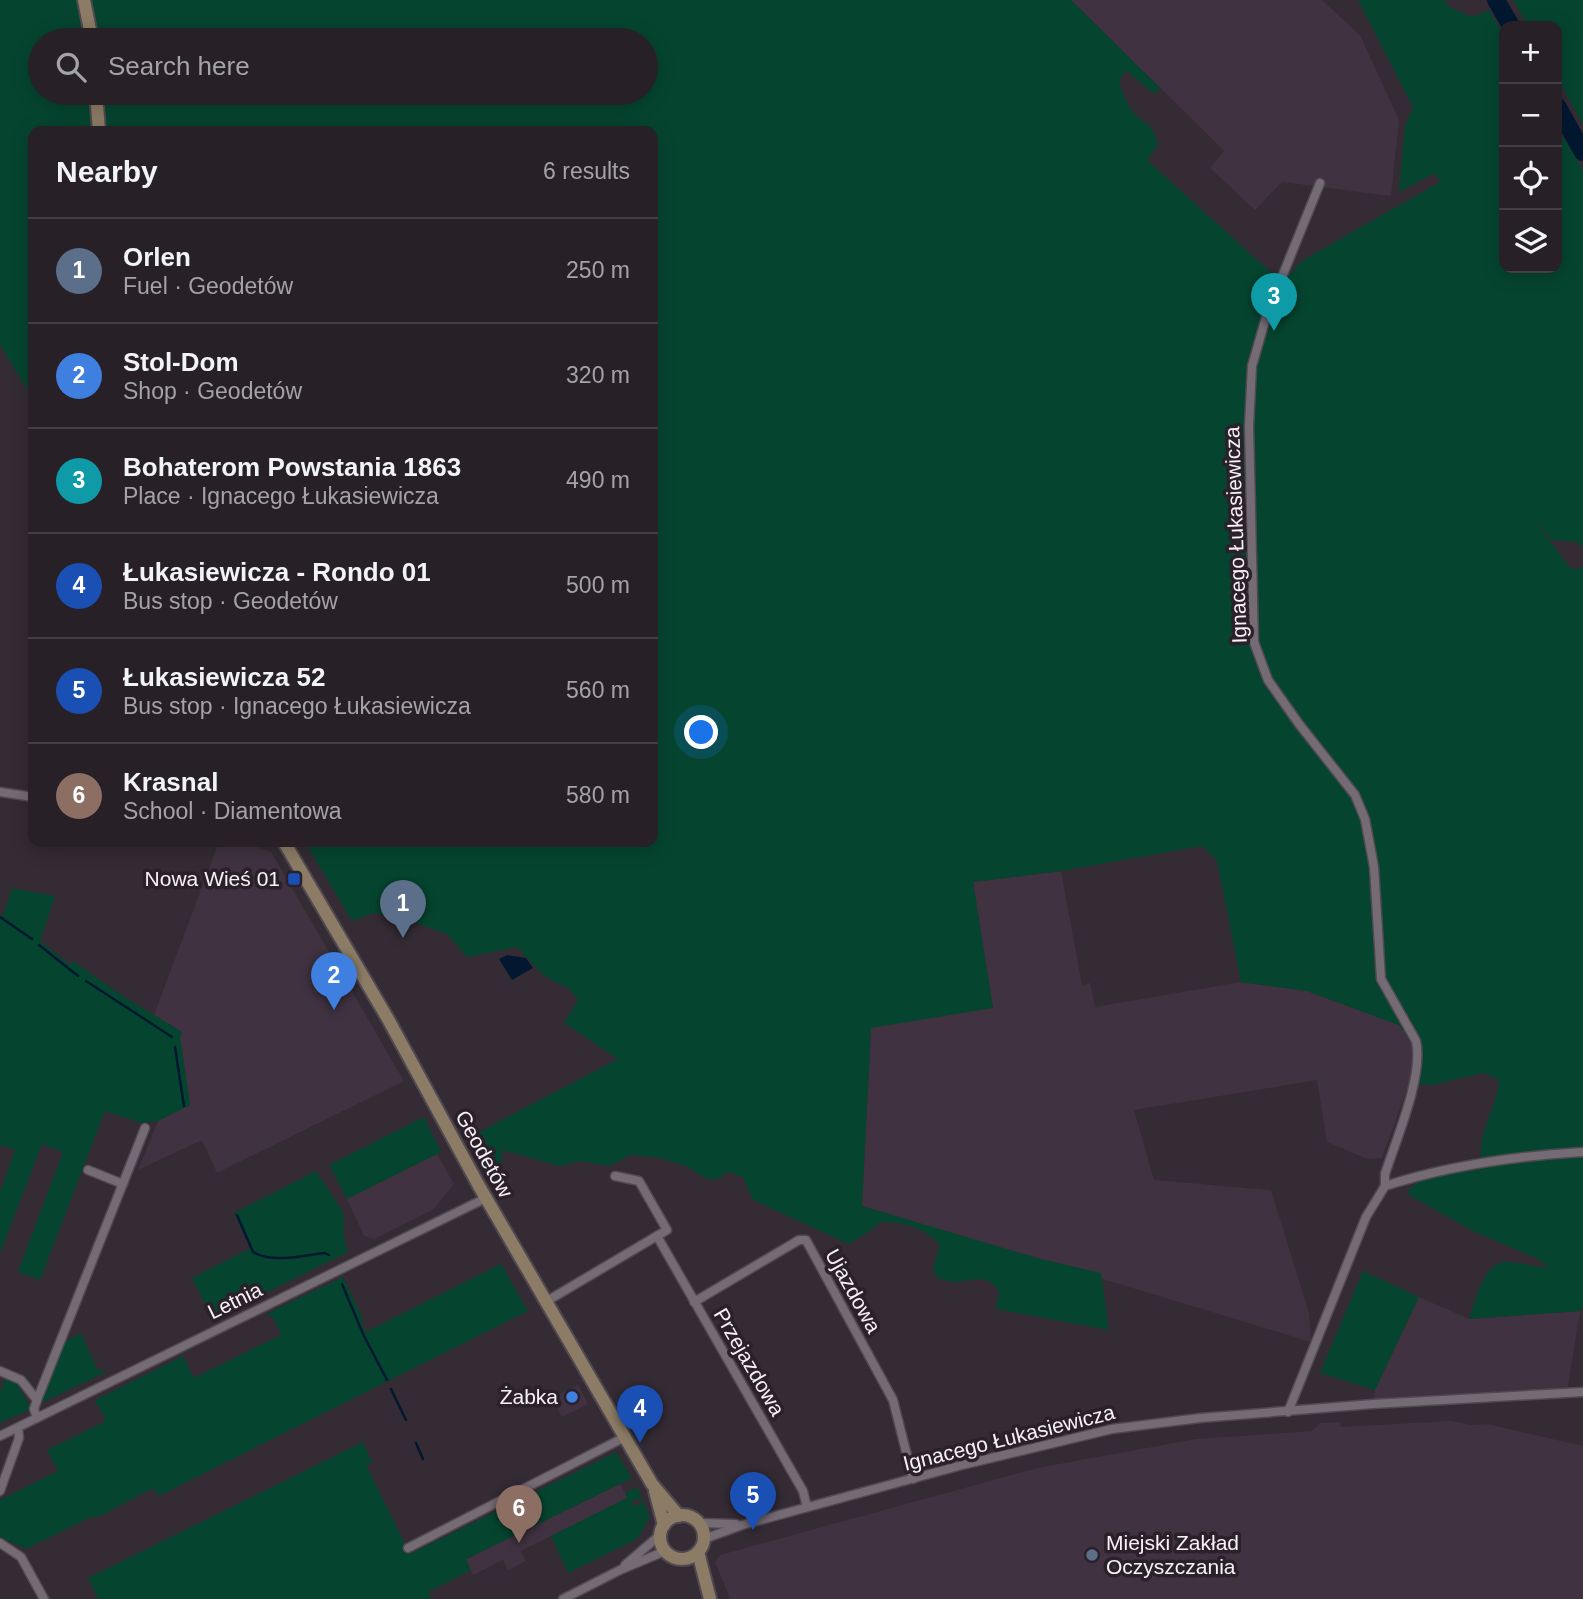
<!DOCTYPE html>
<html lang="en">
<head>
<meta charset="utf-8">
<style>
	body { margin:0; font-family:Helvetica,sans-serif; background:#332d33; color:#f1f3f6 }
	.controls { position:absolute; right:21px; top:21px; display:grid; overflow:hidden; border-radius:14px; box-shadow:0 4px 18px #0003 }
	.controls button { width:63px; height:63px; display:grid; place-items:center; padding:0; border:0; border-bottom:2px solid #433e44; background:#272027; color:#f1f3f6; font:35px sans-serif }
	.you { position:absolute; left:702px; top:733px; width:24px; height:24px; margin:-18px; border:5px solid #fff; border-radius:50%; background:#1a73e8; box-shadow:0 0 0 10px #1a73e833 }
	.badge { display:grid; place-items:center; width:46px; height:46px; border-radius:50%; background:#8c9099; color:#fff; font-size:23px; font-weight:700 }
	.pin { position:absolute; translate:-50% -58px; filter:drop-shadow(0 2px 4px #0008) }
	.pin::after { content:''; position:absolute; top:37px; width:24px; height:21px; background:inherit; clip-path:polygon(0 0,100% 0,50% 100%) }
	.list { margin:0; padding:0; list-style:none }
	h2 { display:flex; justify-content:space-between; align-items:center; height:91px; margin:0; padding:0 28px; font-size:30px }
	h2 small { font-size:23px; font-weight:400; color:#a4a3a7 }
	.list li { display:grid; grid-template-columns:46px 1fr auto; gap:21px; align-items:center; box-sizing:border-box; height:105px; padding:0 28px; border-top:2px solid #433e44 }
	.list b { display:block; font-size:26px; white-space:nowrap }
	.list p { margin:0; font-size:23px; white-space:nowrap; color:#a4a3a7 }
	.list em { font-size:23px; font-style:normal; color:#a4a3a7 }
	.icon { flex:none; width:38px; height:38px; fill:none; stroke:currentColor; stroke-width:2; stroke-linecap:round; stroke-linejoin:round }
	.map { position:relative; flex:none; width:1583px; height:1599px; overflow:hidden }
	.search { position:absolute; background:#272027; box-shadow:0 4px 18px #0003; left:28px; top:28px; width:630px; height:77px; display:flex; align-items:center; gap:18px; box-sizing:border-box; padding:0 24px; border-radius:38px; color:#a4a3a7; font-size:26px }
	.panel { position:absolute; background:#272027; box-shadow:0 4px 18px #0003; left:28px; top:126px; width:630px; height:721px; border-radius:14px }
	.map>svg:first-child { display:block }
</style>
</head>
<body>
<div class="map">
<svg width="1583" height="1599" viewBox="0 0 1583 1599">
	<rect width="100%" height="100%" fill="#342b34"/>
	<g fill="#403240">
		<polygon points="1071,0 1322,0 1360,35 1399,120 1391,196 1282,182 1255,210 1210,168 1224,151"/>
		<polygon points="219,842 247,843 271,852 404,1081 217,1173 202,1140 138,1170 158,1121 190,1105 180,1037 182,1032 154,1015"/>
		<polygon points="1061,871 1082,985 1090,983 1095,1007 1241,982 1307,991 1399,1025 1413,1045 1414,1055 1409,1084 1382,1158 1367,1159 1327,1142 1317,1080 1134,1110 1154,1180 1271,1190 1309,1313 1311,1342 862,1206 871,1027 993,1008 973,882"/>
		<polygon points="437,1154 454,1184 434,1209 374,1239 364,1236 347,1199"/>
		<polygon points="1419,1297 1469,1319 1580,1311 1567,1393 1373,1404 1375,1390"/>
		<polygon points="578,1385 588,1404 562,1417 552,1398"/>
		<polygon points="1451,1421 1471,1425 1487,1424 1583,1446 1583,1599 730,1599 715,1562 720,1555 1037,1468 1196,1439 1312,1431 1321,1423 1340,1422 1341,1427"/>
		<polygon points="620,1484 628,1498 521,1551 526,1561 508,1570 503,1560 473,1575 471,1570 427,1592 422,1581"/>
	</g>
	<g fill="#054530" fill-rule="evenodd">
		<path d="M0,0h1071l89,88 -6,6 -29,-24 -6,13c4,8 7,19 12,26 10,16 23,11 27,36l-11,15 130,118 15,-5 8,-11 140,-80 -5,-9 -36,19 6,-66 8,-19 -55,-107h87l4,7 24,10 16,-7 15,26v232h53v-142l26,44v377l-6,-5 -25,-2 -18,-20 38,50 11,-3v741l-3,3 -111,8c6,-16 14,-56 36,-57 14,-1 30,6 44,5l-13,-9 -61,-26 -68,-38c9,-21 53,-21 75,-25 -1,-9 -2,-20 0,-29 4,-21 16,-39 17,-60l-15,-7 -53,12 -22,-1 5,-29 -1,-10 -14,-20 -92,-34 -66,-9 -24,-121 -15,-15 -141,25 -88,11 20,126 -122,20 -9,178 179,53 60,14 8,57 -113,-21 3,-18c-16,-19 -23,-10 -44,-9 -5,0 -12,-3 -18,-4l-4,-10 7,-23c-14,-17 -39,-24 -60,-23l-6,6 -25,16 -96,-44 -10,-23 -15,-5 -12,8 -11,-2 -17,-11 -28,-9 -29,-3 -22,11 -29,-5 -20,5 -57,-16 -6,31 -25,-42 11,-9 135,-71 -54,-36 14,-23 -10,-12 -24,-12 -27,-29 -50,10 -20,-23 -34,-12 -40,-9 -21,8 -47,-79h348v-711h-620v268l-33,-54zM40,40h606v53h-606z"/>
		<polygon points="1513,0 1583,0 1583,125 1557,77 1557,26 1528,26"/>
		<polygon points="12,888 55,896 40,941 70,965 73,961 124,997 182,1032 180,1037 190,1105 158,1121 141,1123 105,1111 40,1280 18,1272 63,1152 42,1144 0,1253 0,1192 15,1150 2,1145 0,1149 0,915 3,915"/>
		<polygon points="424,1117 441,1152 347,1199 329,1165"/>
		<polygon points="316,1171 343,1212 344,1239 348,1252 213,1319 192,1278 251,1248 234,1213"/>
		<polygon points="501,1264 528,1311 159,1496 153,1488 100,1516 89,1518 26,1549 0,1537 0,1500 58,1471 47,1450 106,1421 95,1400 183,1356 194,1378 281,1335 273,1317 266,1314 343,1277 364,1321 361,1322 366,1332"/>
		<polygon points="1363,1271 1419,1297 1375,1390 1320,1373"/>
		<polygon points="81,1333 97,1369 106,1372 41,1403 66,1341"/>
		<polygon points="6,1376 15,1380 31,1409 0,1423 0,1393"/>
		<polygon points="363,1442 372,1462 366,1465 410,1554 616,1452 632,1478 466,1559 471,1570 428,1592 431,1599 98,1599 88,1578"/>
		<polygon points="637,1487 643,1499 639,1500 638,1498 631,1503 633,1506 641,1504 640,1502 643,1501 650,1516 640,1535 635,1540 568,1573 551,1536 627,1498 625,1493"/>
	</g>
	<polygon fill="#021831" points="507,955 526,958 533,968 512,980 499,959"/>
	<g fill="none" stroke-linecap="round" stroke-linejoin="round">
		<g stroke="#021831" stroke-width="2.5">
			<polyline points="0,917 32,939"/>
			<polyline points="39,945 78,976"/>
			<polyline points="86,981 172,1037"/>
			<polyline points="175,1047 184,1106"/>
			<path d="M237,1215l16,37c20,12 50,3 72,1l4,2"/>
			<polyline points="342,1284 364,1336 387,1380"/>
			<polyline points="391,1389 406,1420"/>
			<polyline points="416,1443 423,1459"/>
		</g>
		<g stroke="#021831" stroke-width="18">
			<polyline points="1496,0 1511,26"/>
			<polyline points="1557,106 1583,152"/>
		</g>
		<g stroke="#514951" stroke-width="11">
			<g id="street">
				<path d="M1320,183l-53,131 -15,52 -3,60 5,216 14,38 31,44 56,71 10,24 9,48 7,112 35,62c8,34 -20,99 -31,133v12"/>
				<polyline points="0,792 33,797"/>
				<polyline points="88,1170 123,1184"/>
				<polyline points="657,1236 803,1491 807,1507"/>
				<polyline points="547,1301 667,1230 639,1181 615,1176"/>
				<polyline points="694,1302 799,1240 806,1240 893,1400 913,1479"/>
				<polyline points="0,1371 21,1380 37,1400"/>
				<path d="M1288,1412l78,-195 19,-31c65,-21 130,-30 198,-34"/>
				<polyline points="37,1418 34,1409 37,1400 145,1128"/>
				<polyline points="0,1436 486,1198"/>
				<polyline points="0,1491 19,1438 18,1428"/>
				<polyline points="699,1523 736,1524"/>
				<polyline points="704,1539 742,1525 966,1464 1112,1429 1200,1418 1373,1404 1583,1392"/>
				<polyline points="0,1543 21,1557 44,1599"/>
				<polyline points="408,1548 625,1437"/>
				<polyline points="625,1565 660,1535"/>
				<polyline points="563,1599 620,1570 665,1551"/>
			</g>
		</g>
		<g stroke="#514951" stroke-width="16">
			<g id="secondary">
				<polyline points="84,0 92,40"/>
				<polyline points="96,93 99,131"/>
				<polyline points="284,842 388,1019 479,1186 652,1484 679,1516"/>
				<polyline points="655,1491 664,1525"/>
				<circle cx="682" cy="1537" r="22"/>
				<polyline points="698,1552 710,1599"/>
			</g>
		</g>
		<use href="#street" stroke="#756b75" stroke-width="8"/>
		<use href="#secondary" stroke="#8c7c65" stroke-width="12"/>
	</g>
	<rect fill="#1a4fb4" stroke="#2a212a" stroke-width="2.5" x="287" y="872" width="14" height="14" rx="3.5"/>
	<circle fill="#3f7fe0" stroke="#2a212a" stroke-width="2.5" cx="572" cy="1397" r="7"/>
	<circle fill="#5c6f8a" stroke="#2a212a" stroke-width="2.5" cx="1092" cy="1555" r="7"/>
	<g text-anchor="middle" stroke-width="7" stroke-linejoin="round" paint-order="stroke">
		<g font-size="21" fill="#f8f2f8" stroke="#2a212a">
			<text transform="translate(1236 535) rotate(-92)" y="7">Ignacego Łukasiewicza</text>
			<text transform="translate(484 1154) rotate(61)" y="7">Geodetów</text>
			<text transform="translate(853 1291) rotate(61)" y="7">Ujazdowa</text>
			<text transform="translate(235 1301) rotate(-26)" y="7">Letnia</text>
			<text transform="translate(749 1362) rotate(60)" y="7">Przejazdowa</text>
			<text transform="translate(1009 1438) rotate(-14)" y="7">Ignacego Łukasiewicza</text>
		</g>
		<g font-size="21" fill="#f8f2f8" stroke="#2a212a" text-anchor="end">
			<text x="280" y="886">Nowa Wieś 01</text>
			<text x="558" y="1404">Żabka</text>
			<text x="1106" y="1550" text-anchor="start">Miejski Zakład<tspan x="1106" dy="24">Oczyszczania</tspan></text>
		</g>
	</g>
</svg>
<div class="controls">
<button>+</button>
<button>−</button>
<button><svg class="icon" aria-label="locate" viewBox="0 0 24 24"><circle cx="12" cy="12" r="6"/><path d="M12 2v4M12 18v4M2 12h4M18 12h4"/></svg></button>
<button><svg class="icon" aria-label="layers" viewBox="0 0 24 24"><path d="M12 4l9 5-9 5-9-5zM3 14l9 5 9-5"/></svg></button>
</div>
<div class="you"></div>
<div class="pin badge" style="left:403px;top:938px;background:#5c6f8a">1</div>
<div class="pin badge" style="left:334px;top:1010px;background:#3f7fe0">2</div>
<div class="pin badge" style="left:1274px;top:331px;background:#0f9aa8">3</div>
<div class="pin badge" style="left:640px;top:1443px;background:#1a4fb4">4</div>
<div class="pin badge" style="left:753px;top:1530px;background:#1a4fb4">5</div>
<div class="pin badge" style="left:519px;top:1543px;background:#8d6e63">6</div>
<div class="search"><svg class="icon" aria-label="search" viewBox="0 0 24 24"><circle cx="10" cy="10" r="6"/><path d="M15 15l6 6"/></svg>Search here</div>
<section class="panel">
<h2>Nearby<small>6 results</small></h2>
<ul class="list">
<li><span class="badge" style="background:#5c6f8a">1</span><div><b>Orlen</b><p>Fuel · Geodetów</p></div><em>250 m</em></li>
<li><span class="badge" style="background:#3f7fe0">2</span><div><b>Stol-Dom</b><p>Shop · Geodetów</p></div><em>320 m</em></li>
<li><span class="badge" style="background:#0f9aa8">3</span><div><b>Bohaterom Powstania 1863</b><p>Place · Ignacego Łukasiewicza</p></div><em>490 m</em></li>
<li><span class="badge" style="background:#1a4fb4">4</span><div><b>Łukasiewicza - Rondo 01</b><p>Bus stop · Geodetów</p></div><em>500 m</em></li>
<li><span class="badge" style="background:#1a4fb4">5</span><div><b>Łukasiewicza 52</b><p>Bus stop · Ignacego Łukasiewicza</p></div><em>560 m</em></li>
<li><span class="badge" style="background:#8d6e63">6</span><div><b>Krasnal</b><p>School · Diamentowa</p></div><em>580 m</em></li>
</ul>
</section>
</div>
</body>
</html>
